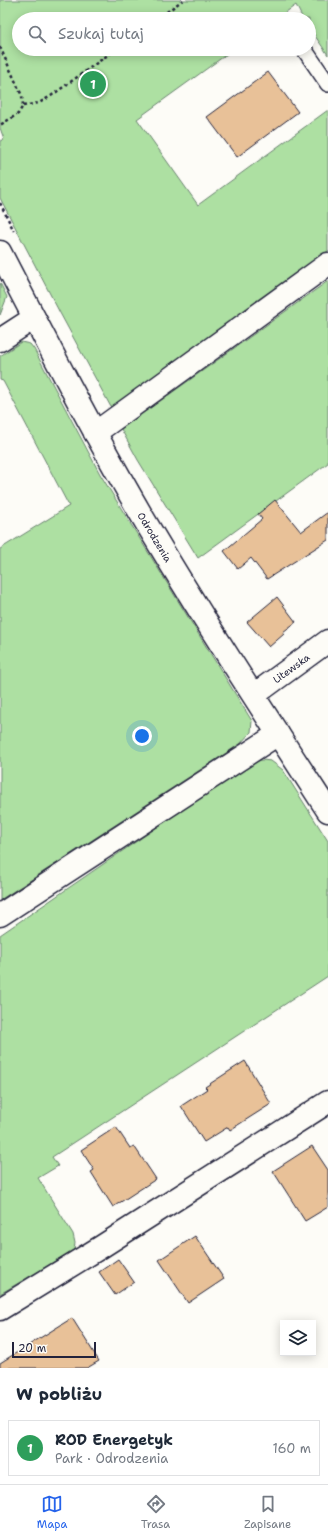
<!DOCTYPE html>
<html lang="pl">
<head>
<meta charset="utf-8">
<style>
	body { margin:0; font-family:"Shantell Sans",sans-serif; background:#f2f2f3; color:#1f2937 }
	.controls { position:absolute; right:12px; bottom:12px; display:grid; overflow:hidden; border-radius:0px; box-shadow:0 2px 10px #0003 }
	.controls button { width:36px; height:36px; display:grid; place-items:center; padding:0; border:0; border-bottom:1px solid #e0e1e3; background:#fff; color:#1f2937; font:20px sans-serif }
	.scale { position:absolute; left:12px; bottom:10px; width:84px; box-sizing:border-box; padding-left:4px; border:2px solid #22223b; border-top:0; font-size:11px; line-height:14px; white-space:nowrap; color:#22223b; -webkit-text-stroke:3px #fdfcf7; paint-order:stroke }
	.you { position:absolute; left:142px; top:736px; width:14px; height:14px; margin:-10px; border:3px solid #fff; border-radius:50%; background:#1a73e8; box-shadow:0 0 0 6px #1a73e833 }
	.badge { display:grid; place-items:center; width:26px; height:26px; border-radius:50%; background:#2563eb; color:#fff; font-size:13px; font-weight:700 }
	.pin { position:absolute; translate:-50% -50%; border:2px solid #fff; box-shadow:0 1px 4px #0006 }
	.list { margin:0; padding:0; list-style:none }
	h2 { display:flex; justify-content:space-between; align-items:center; height:52px; margin:0; padding:0 16px; font-size:17px }
	h2 small { font-size:13px; font-weight:400; color:#747a83 }
	.list li { display:grid; grid-template-columns:26px 1fr auto; gap:12px; align-items:center; box-sizing:border-box; height:56px; margin:0 8px 8px; padding:0 8px; border:1px solid #e0e1e3; border-radius:0px }
	.list b { display:block; font-size:15px; white-space:nowrap }
	.list p { margin:0; font-size:13px; white-space:nowrap; color:#747a83 }
	.list em { font-size:13px; font-style:normal; color:#747a83 }
	.icon { flex:none; width:22px; height:22px; fill:none; stroke:currentColor; stroke-width:2; stroke-linecap:round; stroke-linejoin:round }
	.map { position:relative; flex:none; width:328px; height:1368px; overflow:hidden }
	.search { position:absolute; background:#fff; box-shadow:0 2px 10px #0003; left:12px; right:12px; top:12px; height:44px; display:flex; align-items:center; gap:10px; box-sizing:border-box; padding:0 14px; border-radius:22px; color:#747a83; font-size:15px }
	.sheet { height:116px; background:#fff }
	nav { display:flex; justify-content:space-around; align-items:center; box-sizing:border-box; height:56px; border-top:1px solid #e0e1e3; background:#fff; font-size:11px; color:#747a83 }
	nav a { display:grid; justify-items:center; gap:2px }
	nav .on { color:#2563eb }
	.map>svg:first-child { display:block }
</style>
</head>
<body>
<div class="map">
<svg width="328" height="1368" viewBox="0 0 328 1368">
	<rect width="100%" height="100%" fill="#fdfcf7"/>
	<filter id="ink" filterUnits="userSpaceOnUse"><feTurbulence type="fractalNoise" baseFrequency=".025" numOctaves="2"/><feDisplacementMap in="SourceGraphic" scale="8" xChannelSelector="R" yChannelSelector="G"/><feConvolveMatrix kernelMatrix="1 2 1 2 8 2 1 2 1" color-interpolation-filters="sRGB"/></filter>
	<g filter="url(#ink)">
		<g fill="#ade0a2" stroke="#68816e">
			<polygon points="0,0 328,0 328,55 309,27 309,19 303,19 296,5 276,19 19,19 19,49 234,49 137,119 198,205 328,110 328,251 119,406 112,409 60,313 0,198 0,141 4,139 0,128"/>
			<polygon points="328,281 328,463 198,558 138,460 121,429"/>
			<polygon points="0,283 7,297 0,315"/>
			<polygon points="21,342 30,344 34,349 100,474 252,721 251,732 240,744 0,900 0,549 69,506 3,381 0,380 0,356"/>
			<polygon points="262,760 271,761 283,770 328,841 328,976 52,1157 58,1166 38,1178 73,1234 75,1243 74,1250 0,1294 0,935 252,762"/>
		</g>
		<g fill="#e8c198" stroke="#22223b">
			<polygon points="268,72 298,112 237,157 207,117"/>
			<polygon points="275,500 301,532 328,512 328,540 267,579 251,558 238,569 224,551 262,519 258,514"/>
			<polygon points="277,597 296,622 283,632 284,634 269,647 247,622"/>
			<polygon points="245,1061 271,1104 230,1130 228,1127 204,1142 181,1106 207,1089 205,1087"/>
			<polygon points="116,1127 130,1148 134,1146 156,1179 113,1207 91,1172 94,1170 81,1150"/>
			<polygon points="312,1146 328,1170 328,1207 305,1221 273,1171"/>
			<polygon points="195,1236 224,1279 188,1303 159,1260"/>
			<polygon points="118,1259 134,1282 115,1295 99,1272"/>
			<polygon points="72,1318 99,1361 87,1368 0,1368 0,1363"/>
		</g>
		<g fill="none" stroke-linecap="round" stroke-linejoin="round">
			<g stroke="#22223b" stroke-width="18">
				<polyline id="service" points="304,49 328,84"/>
			</g>
			<g stroke="#22223b" stroke-width="25">
				<g id="minor">
					<path d="M0,252c46,89 92,178 142,264 59,100 123,198 186,295"/>
					<polyline points="0,340 34,318"/>
					<polyline points="95,433 328,264"/>
					<polyline points="254,695 328,641"/>
					<polyline points="0,915 278,734"/>
					<polyline points="0,1309 101,1247 328,1102"/>
				</g>
			</g>
			<g stroke="#22223b" stroke-width="2.5" stroke-dasharray="3 3" stroke-linecap="butt">
				<polyline points="157,19 183,0"/>
				<polyline points="0,47 22,96 23,106 18,114 0,125"/>
				<polyline points="23,106 39,103 51,96 116,49"/>
				<polyline points="0,203 14,231"/>
			</g>
			<use href="#service" stroke="#fdfcf7" stroke-width="15"/>
			<use href="#minor" stroke="#fdfcf7" stroke-width="22"/>
		</g>
	</g>
	<g text-anchor="middle" stroke-width="4" stroke-linejoin="round" paint-order="stroke">
		<g font-size="10" fill="#22223b" stroke="#fdfcf7">
			<text transform="translate(155 537) rotate(59)" y="4">Odrodzenia</text>
			<text transform="translate(291 668) rotate(-36)" y="4">Litewska</text>
		</g>
	</g>
</svg>
<div class="controls">
<button><svg class="icon" aria-label="layers" viewBox="0 0 24 24"><path d="M12 4l9 5-9 5-9-5zM3 14l9 5 9-5"/></svg></button>
</div>
<div class="scale">20 m</div>
<div class="you"></div>
<div class="pin badge" style="left:93px;top:84px;background:#2e9e5b">1</div>
<div class="search"><svg class="icon" aria-label="search" viewBox="0 0 24 24"><circle cx="10" cy="10" r="6"/><path d="M15 15l6 6"/></svg>Szukaj tutaj</div>
</div>
<section class="sheet">
<h2>W pobliżu<small></small></h2>
<ul class="list">
<li><span class="badge" style="background:#2e9e5b">1</span><div><b>ROD Energetyk</b><p>Park · Odrodzenia</p></div><em>160 m</em></li>
</ul>
</section>
<nav>
<a class="on"><svg class="icon" aria-label="map" viewBox="0 0 24 24"><path d="M3 6l6-2 6 2 6-2v14l-6 2-6-2-6 2zM9 4v14M15 6v14"/></svg>Mapa</a>
<a><svg class="icon" aria-label="directions" viewBox="0 0 24 24"><path d="M12 3l9 9-9 9-9-9zM9 14v-3h6M13 9l2 2-2 2"/></svg>Trasa</a>
<a><svg class="icon" aria-label="saved" viewBox="0 0 24 24"><path d="M7 4h10v16l-5-4-5 4z"/></svg>Zapisane</a>
</nav>
</body>
</html>
